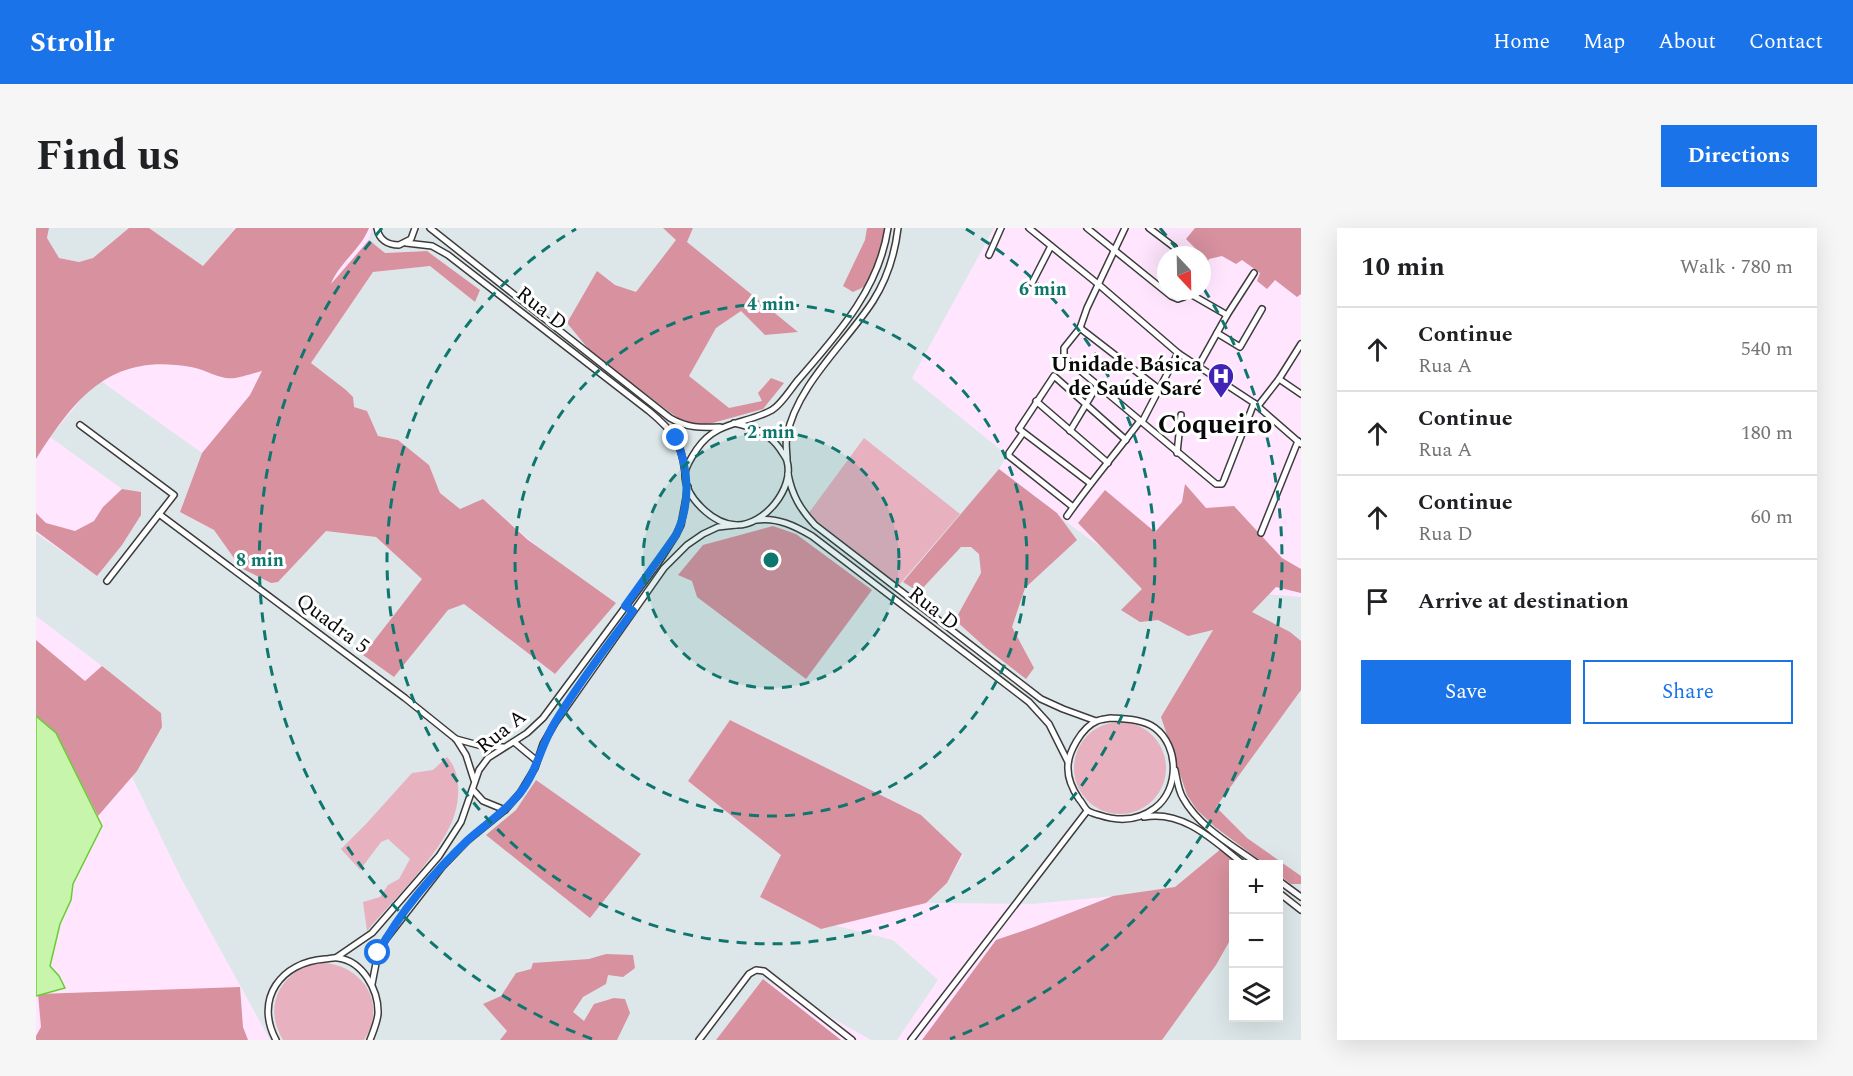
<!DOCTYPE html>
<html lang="en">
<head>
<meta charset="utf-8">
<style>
	body { margin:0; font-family:Spectral,serif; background:#f6f6f6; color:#202124 }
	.controls { position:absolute; right:18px; bottom:18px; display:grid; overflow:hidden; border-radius:0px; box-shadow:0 6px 24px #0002 }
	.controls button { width:54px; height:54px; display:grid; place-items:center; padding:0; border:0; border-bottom:2px solid #e0e0e0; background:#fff; color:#202124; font:30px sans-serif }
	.compass { position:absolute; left:1121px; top:18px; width:54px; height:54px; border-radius:50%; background:#fff; box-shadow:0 6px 24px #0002; rotate:158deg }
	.stop { position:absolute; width:18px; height:18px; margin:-14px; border:4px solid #1a73e8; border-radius:50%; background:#fff }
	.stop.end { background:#1a73e8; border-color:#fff; box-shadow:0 2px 6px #0008 }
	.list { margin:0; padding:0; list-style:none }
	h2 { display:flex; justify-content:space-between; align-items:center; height:78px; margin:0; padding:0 24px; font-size:26px }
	h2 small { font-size:20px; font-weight:400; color:#757577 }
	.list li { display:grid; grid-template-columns:39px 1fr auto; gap:18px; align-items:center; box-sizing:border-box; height:84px; padding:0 24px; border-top:2px solid #e0e0e0 }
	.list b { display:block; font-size:22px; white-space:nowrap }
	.list p { margin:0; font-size:20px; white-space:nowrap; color:#757577 }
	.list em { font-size:20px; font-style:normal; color:#757577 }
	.actions { display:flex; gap:12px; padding:18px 24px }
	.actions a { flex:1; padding:14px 0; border:2px solid #1a73e8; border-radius:0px; text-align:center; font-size:21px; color:#1a73e8 }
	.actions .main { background:#1a73e8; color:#fff }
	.icon { flex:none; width:33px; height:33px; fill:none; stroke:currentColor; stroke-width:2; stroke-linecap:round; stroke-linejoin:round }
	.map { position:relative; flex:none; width:1265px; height:812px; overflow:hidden; border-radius:0px }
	header { display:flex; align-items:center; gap:36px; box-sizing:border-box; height:84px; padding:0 30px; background:#1a73e8; color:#fff }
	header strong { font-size:28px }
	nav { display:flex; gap:33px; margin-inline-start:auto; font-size:21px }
	.intro { display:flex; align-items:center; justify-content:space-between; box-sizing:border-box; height:144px; padding:0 36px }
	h1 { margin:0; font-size:42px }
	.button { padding:15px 27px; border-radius:0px; background:#1a73e8; color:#fff; font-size:21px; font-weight:700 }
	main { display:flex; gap:36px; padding:0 36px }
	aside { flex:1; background:#fff; border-radius:0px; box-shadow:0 6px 24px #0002 }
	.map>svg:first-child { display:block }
</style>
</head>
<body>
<header>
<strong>Strollr</strong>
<nav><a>Home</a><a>Map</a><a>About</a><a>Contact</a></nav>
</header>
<div class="intro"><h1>Find us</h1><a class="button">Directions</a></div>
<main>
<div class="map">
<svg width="1265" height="812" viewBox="0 0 1265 812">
	<rect width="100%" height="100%" fill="#ffe6fe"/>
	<g fill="#dde7e9">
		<polygon points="13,0 94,0 57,30 43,34 23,30 11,10"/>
		<polygon points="113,0 199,0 167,38"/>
		<polygon points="336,0 958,0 876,150 971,227 963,241 1029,293 1117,357 1265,369 1265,812 1126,812 1197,706 1198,790 1242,790 1242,636 1198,636 1186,620 1139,659 1120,664 996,676 890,675 911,655 927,627 885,587 694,492 652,553 746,627 724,669 758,687 857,712 902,752 861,812 835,812 727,751 680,812 234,812 145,650 96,549 126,499 66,438 0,388 0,305 61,348 105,264 86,261 14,209 51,164 65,153 166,225 144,284 178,302 205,340 242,354 290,302 340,309 387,351 328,426 358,449 412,382 428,376 519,446 579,375 504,321 448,272 424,281 404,265 393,237 362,212 342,209 331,183 318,179 275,135 337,44 394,38 439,73 444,62 391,23 349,25 333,12"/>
	</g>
	<g fill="#e7b1c0">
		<polygon points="828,210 924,286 863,357 772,286"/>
		<circle cx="1084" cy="540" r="46"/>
		<path d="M411,529c16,17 13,49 3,69 -17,36 -57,74 -83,105l-4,-29 17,-5 8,-12 11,-6 11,-20 -22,-20 -7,3 -21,28 -19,-21 25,-25 46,-51 21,-3z"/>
		<path d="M279,735c43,-3 75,38 49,77h-81c-20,-33 -4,-66 32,-77z"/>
	</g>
	<g fill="#d8919f">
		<path d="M0,0h13l-2,10 12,20 20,4 14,-4 36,-30h20l54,38 33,-38h133c-8,21 -30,35 -38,56l38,-44 16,13 42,-2 53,39 -5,12 -45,-36 -57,6 -62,91 35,27 7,7 1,10 13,4 11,25 20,4 31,25 11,28 20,16 23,-10 45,41 88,63 -61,71 -91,-70 -16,6 -54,67 -31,-22 59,-76 -46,-42 -50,-6 -48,51 -7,1 -30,-15 -27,-38 -34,-18 22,-59 48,-58 12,-24c-10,2 -25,9 -36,7 -12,-2 -23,-9 -35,-11 -81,-15 -116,31 -155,92z"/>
		<polygon points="627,0 657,0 651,14 762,104 729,107 705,83 680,100 653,148 693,180 726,173 722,165 735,150 748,155 727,181 673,196 659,197 643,191 555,124 531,95 561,43 579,57 600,64 640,12"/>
		<path d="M831,0h18c-3,17 -7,44 -19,57 -3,3 -9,5 -13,7l-10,-6 22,-46z"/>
		<polygon points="1159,0 1265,0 1265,66 1261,69 1239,52 1231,61 1221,53 1224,45 1206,32 1200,36 1186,28 1173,31 1167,44 1166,27 1163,27 1164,25 1150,11"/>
		<polygon points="963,241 1021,285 1041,312 989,360 976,399 998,440 990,451 950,420 919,392 945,345 943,326 935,319 925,319 883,364 867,354"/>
		<polygon points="1149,256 1170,280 1198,278 1246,330 1265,341 1265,365 1240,359 1216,384 1254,404 1265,413 1265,462 1180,579 1211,610 1265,648 1265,656 1255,656 1243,647 1242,636 1229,636 1179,599 1161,582 1151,567 1125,489 1177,402 1152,408 1122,392 1104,394 1085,382 1106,361 1042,295 1069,262 1119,304 1146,274"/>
		<polygon points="86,261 105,264 105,287 86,317 61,348 0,303 0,285 10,295 39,303 58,293 67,279"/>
		<polygon points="737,298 760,306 836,362 770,451 661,369 656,353 642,347 667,317"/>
		<polygon points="0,412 49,453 66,438 125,485 126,499 101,543 62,588 20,505 0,488"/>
		<polygon points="694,492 885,587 926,626 911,655 890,675 785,701 724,669 745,627 652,553"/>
		<polygon points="500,552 605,626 554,690 450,607 480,582"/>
		<polygon points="1186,620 1198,636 1197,707 1180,737 1126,812 886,812 960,712 998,699 1077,668 1139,659"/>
		<polygon points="570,726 597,727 599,740 587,749 572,747 570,756 547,769 537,784 548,793 558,776 578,770 589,771 594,785 581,812 464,812 471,803 447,776 465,768 480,745 495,741 497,735 553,731"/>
		<polygon points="727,751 805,812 680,812"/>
		<polygon points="204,759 207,799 212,812 0,812 0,808 5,799 2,766"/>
	</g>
	<polygon fill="#c7f5ab" stroke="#68cc33" stroke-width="1.5" points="0,488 20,505 66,598 37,656 35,672 24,696 14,738 23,748 29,760 0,768"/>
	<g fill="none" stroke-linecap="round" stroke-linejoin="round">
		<g stroke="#3c3c3c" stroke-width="8">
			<g id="street">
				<path d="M341,0c2,12 11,17 22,17l12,-6 4,-11"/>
				<path d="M394,0l240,190c17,10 31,10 50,9"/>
				<polyline points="993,0 1062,56 1142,125 1218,175 1265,216"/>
				<polyline points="1051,0 1135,68 1142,71 1148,69 1151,64 1191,87"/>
				<polyline points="1089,0 1051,80 1044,100 1028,120 1028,129 1180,256 1186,256 1188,252 1218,175"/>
				<polyline points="1113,0 1138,19"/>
				<path d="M370,15l26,3 16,9 201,156c24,20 32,30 36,61"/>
				<polyline points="953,27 965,0"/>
				<polyline points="996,55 1015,18"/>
				<polyline points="1044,100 1123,161"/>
				<polyline points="1181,105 1204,119 1226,81"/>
				<polyline points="1162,139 1191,87 1218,45"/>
				<polyline points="1243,151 1265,166"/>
				<polyline points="1000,173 1072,235"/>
				<polyline points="1222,178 1243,151 1265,116"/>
				<polyline points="1106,194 1142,125"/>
				<path d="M698,195c19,4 35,10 46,26 2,4 6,8 7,12 8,27 -23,65 -51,64 -23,-1 -52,-28 -51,-52 1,-7 8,-18 12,-24 20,-29 48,-24 75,-39 10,-6 19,-22 27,-31 39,-45 80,-90 89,-151"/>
				<polyline points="44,197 138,267 71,353"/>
				<polyline points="1034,203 1061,158"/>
				<polyline points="987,205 973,225 973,228 1037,279"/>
				<polyline points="1141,225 1145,187"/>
				<path d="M751,231c0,-7 -2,-16 0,-23 9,-50 59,-93 86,-135 14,-22 22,-48 25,-73"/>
				<path d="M752,246c4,21 12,35 27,51l226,174 22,10 33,12"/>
				<polyline points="1054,255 983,201 1018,148 1090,212"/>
				<polyline points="123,286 369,470 420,511 430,527 438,552"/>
				<path d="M1031,288c23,-33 49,-63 73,-95"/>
				<path d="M721,292c20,-3 38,6 55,16l217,166 20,22 19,38"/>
				<polyline points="1225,305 1262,213"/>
				<path d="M1075,490c13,1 32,1 44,10 24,18 25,61 0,80 -17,13 -35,14 -56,7 -3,-1 -9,-2 -12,-5 -3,-3 -5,-8 -8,-11 -6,-9 -11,-19 -11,-30 -1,-16 14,-42 29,-48 4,-2 9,-2 14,-3z"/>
				<polyline points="420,511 446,518 467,519"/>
				<polyline points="478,514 501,533"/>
				<path d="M1139,542c2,9 3,20 8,28 16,29 49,47 75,66"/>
				<polyline points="437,562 447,573 469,582"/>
				<path d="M1108,589c40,-7 70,24 99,47"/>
				<polyline points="1242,652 1265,669"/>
				<polyline points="1242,664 1265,682"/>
				<polyline points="301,729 336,705 403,628 425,594 443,542 452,530 491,505 507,490 622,335 640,307 645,297 652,259"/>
				<polyline points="336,756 342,725 350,711 406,639 431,613 469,582 484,565 499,540 507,516 519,495 628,340 651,317 667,306 682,299 700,297"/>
				<path d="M240,812c-22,-41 5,-78 49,-81 4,0 9,-2 13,-1 25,3 41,33 40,56 -1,9 -5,18 -8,26"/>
				<polyline points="663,812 713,746 720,742 728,743 816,812"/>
				<polyline points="875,812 1051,583"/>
			</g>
		</g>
		<use href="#street" stroke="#fff" stroke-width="5"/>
	</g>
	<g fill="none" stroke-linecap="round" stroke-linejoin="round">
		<path stroke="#1a73e8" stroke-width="8" d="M342,725c21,-40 58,-83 91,-114 17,-15 37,-28 51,-46 16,-20 21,-47 34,-69 23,-39 52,-76 79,-113l-8,-5 51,-71c15,-31 13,-66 0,-97"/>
	</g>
	<circle cx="735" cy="332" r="128" fill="#0f766e" fill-opacity=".12"/>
	<g fill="none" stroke="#0f766e" stroke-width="3" stroke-dasharray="10 8">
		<circle cx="735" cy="332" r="128"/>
		<circle cx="735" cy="332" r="256"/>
		<path d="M930 1A384 384 0 1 1 540 1"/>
		<path d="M556 811A511 511 0 0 1 346 0M1124 0A511 511 0 0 1 1143 24M1168 61A511 511 0 0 1 914 811"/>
	</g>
	<defs>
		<g id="hospital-pin" transform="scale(1.35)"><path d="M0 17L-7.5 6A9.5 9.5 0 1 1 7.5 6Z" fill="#4223b7" stroke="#fff"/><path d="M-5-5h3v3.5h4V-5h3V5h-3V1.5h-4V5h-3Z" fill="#fff"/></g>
	</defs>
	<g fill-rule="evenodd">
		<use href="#hospital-pin" x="1185" y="148"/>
	</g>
	<g text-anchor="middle" stroke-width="6" stroke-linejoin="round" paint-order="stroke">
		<g font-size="21" fill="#090909" stroke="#fff">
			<text transform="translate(506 80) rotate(38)" y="7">Rua D</text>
			<text transform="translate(898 380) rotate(38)" y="7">Rua D</text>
			<text transform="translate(297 395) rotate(37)" y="7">Quadra 5</text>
			<text transform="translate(465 503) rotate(-39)" y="7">Rua A</text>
		</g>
		<g font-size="21" font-weight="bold" fill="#090909" stroke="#fff" text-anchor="end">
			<text x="1166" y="143">Unidade Básica<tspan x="1166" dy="24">de Saúde Saré</tspan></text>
		</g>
		<g font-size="27" font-weight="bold" fill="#090909" stroke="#fff">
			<text x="1179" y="205">Coqueiro</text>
		</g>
	</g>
	<circle cx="735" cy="332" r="9" fill="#0f766e" stroke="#fff" stroke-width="3"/>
	<g font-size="18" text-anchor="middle" font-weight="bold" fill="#0f766e" stroke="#fff" stroke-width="6" stroke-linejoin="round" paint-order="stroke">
		<text x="1007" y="67">6 min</text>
		<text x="735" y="82">4 min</text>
		<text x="735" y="210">2 min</text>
		<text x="224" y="338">8 min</text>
	</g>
</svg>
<div class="controls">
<button>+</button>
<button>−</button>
<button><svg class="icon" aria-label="layers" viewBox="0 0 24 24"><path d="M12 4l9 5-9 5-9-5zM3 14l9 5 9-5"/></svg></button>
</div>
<svg class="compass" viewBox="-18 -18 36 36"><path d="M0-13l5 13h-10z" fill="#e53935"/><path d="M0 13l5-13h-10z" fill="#757577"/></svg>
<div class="stop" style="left:342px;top:725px"></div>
<div class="stop end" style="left:640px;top:210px"></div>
</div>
<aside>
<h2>10 min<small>Walk · 780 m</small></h2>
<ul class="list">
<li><svg class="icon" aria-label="ahead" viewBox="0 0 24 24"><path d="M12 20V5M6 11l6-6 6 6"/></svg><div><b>Continue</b><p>Rua A</p></div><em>540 m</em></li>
<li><svg class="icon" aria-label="ahead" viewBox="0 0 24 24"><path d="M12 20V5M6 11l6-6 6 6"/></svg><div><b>Continue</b><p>Rua A</p></div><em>180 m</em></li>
<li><svg class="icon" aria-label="ahead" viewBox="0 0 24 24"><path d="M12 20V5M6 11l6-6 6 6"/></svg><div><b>Continue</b><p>Rua D</p></div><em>60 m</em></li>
<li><svg class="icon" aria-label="arrive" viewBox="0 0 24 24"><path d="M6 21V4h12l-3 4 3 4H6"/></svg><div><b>Arrive at destination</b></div></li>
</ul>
<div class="actions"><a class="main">Save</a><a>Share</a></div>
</aside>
</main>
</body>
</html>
